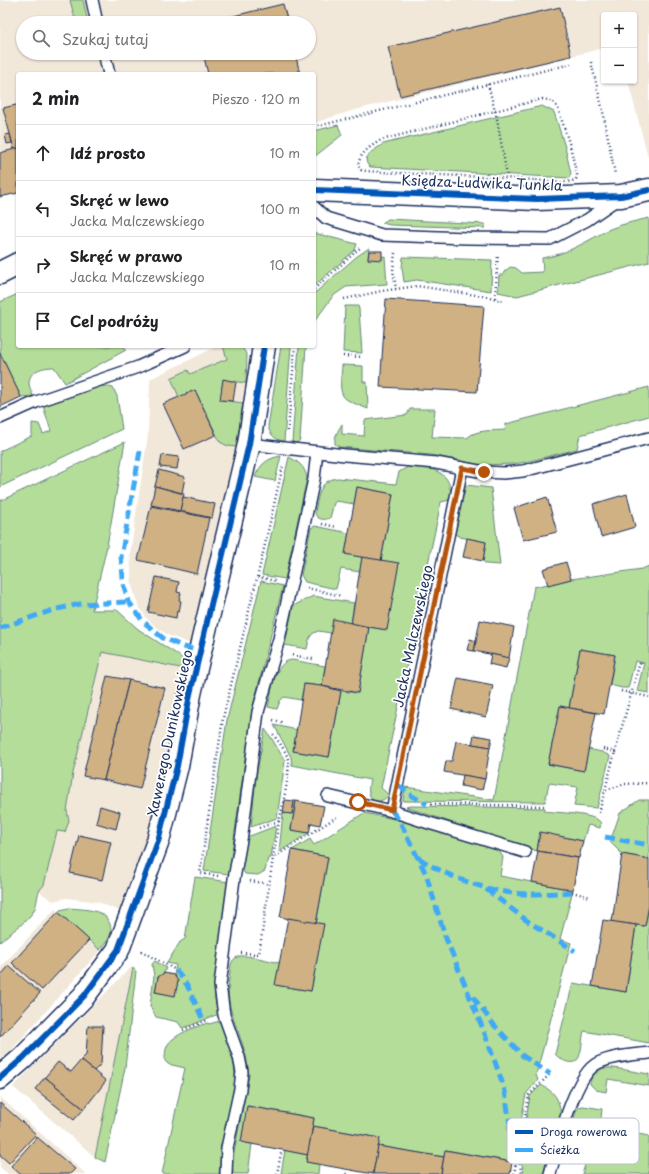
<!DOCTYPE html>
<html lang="pl">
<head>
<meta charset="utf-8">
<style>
	body { margin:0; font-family:"Playpen Sans",sans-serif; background:#f6f6f6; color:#202124 }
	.controls { position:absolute; right:12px; top:12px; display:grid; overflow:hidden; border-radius:4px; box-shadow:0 1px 3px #0004 }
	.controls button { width:36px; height:36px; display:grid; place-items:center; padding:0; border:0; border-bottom:1px solid #e0e0e0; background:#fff; color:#202124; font:20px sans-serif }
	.stop { position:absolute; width:12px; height:12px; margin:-9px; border:3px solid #b45309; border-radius:50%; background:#fff }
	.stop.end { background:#b45309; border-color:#fff; box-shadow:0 1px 4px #0008 }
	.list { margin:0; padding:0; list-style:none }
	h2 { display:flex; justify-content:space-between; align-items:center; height:52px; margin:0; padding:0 16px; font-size:17px }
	h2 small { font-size:13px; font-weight:400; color:#757577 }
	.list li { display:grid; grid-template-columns:26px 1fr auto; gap:12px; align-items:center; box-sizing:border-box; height:56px; padding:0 16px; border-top:1px solid #e0e0e0 }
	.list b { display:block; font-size:15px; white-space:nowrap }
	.list p { margin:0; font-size:13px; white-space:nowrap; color:#757577 }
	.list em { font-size:13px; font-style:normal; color:#757577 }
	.icon { flex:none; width:22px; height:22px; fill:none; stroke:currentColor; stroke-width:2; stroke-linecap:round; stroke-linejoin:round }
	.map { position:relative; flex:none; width:649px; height:1174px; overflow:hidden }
	.search { position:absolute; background:#fff; box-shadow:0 1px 3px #0004; left:16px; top:16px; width:300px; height:44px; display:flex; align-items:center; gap:10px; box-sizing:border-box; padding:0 14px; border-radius:22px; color:#757577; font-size:15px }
	.panel { position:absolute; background:#fff; box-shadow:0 1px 3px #0004; left:16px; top:72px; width:300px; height:276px; border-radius:4px }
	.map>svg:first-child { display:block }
</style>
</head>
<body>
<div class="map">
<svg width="649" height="1174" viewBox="0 0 649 1174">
	<rect width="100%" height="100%" fill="#fff"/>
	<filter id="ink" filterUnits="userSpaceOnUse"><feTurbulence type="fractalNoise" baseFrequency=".025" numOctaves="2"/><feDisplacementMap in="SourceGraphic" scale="8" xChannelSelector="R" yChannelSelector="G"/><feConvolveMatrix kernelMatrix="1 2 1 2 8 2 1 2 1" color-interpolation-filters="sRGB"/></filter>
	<g filter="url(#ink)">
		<g fill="#f1e8da" fill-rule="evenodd">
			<path d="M0,0h649v157h-1l-20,-76h6v-66h-30v33l-253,63 -37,12v-49h-296v119l-18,4zM23,23h286v30h-286z"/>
			<polygon points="218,346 241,346 247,355 246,383 236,447 194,645 168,635 156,627 146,618 138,605 132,586 130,554 148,435 150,379"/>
			<polygon points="84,648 190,670 150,840 124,913 98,902 67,898 53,901 26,883"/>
			<polygon points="69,908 101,913 106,917 111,925 112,931 109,938 106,944 6,1056 0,1058 0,968 55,909 58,912"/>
			<polygon points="131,967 133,968 95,1157 13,1087"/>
			<polygon points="0,1097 86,1174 8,1174 0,1167"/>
		</g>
		<g fill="#b4dd9a" stroke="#68867c">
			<polygon points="70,0 83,0 88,23 76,23"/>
			<polygon points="542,106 554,112 565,147 571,174 569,178 370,167 367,164 366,159 370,153 383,144"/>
			<polygon points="338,125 342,135 314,157 314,131"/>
			<path d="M649,218v44l-132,34 -19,-4 1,-17h4l1,-3 6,-5 6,1 6,5 21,-1 -1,-14c25,-3 46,-18 68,-29 12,-5 26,-8 39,-11z"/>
			<polygon points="388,219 485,224 485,228 390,225 382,223"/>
			<polygon points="314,233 357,244 355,250 314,286"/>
			<polygon points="369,248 368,259 385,256 387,284 346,287 333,296 314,322 314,292 316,292 356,257"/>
			<polygon points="403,257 492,260 491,291 417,280 404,282 402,268"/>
			<path d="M18,294v52h106l2,4 -61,33 -11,-16c-10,0 -25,3 -25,16 0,4 3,9 4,13l-12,1 -21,-44v-51z"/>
			<polygon points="345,306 358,306 359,309 362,353 343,352"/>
			<polygon points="223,346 241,346 247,355 246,383 223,380 221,400 243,403 236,447 228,446 220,442 195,390 179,397 171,378 188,370 190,374 227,359"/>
			<path d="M281,346h10l-7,95c-9,-1 -14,-6 -16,-15z"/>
			<polygon points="299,346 306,346 300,440 297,443 292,442"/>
			<path d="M342,365l21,1v16h4l1,27c-7,-3 -16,-6 -22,-10 -9,-6 -4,-25 -4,-34z"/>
			<polygon points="105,386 113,388 117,396 122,429 0,487 0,451 32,436 32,423 39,424 43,434 51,431 43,406 93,387"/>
			<path d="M649,387v29l-69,19 -3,14 -51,13 -13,2 -32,1 -50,-10 -92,-8 -4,-3c-1,-8 3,-13 7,-20v10l22,2 1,-16 42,-5 3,-6h25l-3,28 35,1c9,-9 26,-7 38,-8l1,-6z"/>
			<path d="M125,442l-18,104 -15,64h25l21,19 40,26 7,6 5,9 -88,-18 -29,121 -6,38 2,10 -4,11 -8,-1 -13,54c-9,8 -5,16 -10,25 -8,14 -23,21 -34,32v-441z"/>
			<path d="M281,456l-6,25 -20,-4c5,-13 13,-19 26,-21z"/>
			<path d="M289,457c10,5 16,10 18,21l-22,101 -23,-4z"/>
			<path d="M408,467c24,0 46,4 42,33l-9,2 -60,286 8,7c-6,7 -17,10 -20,-2 -1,-4 0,-9 1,-13l-78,-15 -1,-8 -17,-32 23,5 -3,21 35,6 12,-66 17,2 11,-66 18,3 -6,-69 12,-67 -36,-7 -3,17 -18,-3 -2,2 -4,15c-7,3 -15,1 -15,-7 4,-16 4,-31 23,-33l58,6 3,-12z"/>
			<polygon points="466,485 491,488 500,565 486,564 483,561 486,542 460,537 455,534"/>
			<polygon points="315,526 349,533 345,554 362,557 360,572 341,569 336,589 305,582 301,575 311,528"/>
			<polygon points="649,566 649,693 637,691 644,663 635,661 628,688 622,688 610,685 615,655 580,649 569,708 560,706 548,764 584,771 588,749 602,752 610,756 597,808 574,806 578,787 549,783 545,802 403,801 405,787 494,800 534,587 571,579 642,569"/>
			<polygon points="261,581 283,586 252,711 229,874 204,871 227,720"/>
			<polygon points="313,596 354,603 351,624 331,633 318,631 312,634 309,639 307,649 285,645 293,606"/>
			<path d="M292,660l33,6 -3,20 -18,-2 -3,16 -17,-3 -4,4 -3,8 -9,-2c4,-15 6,-46 24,-47z"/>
			<polygon points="265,729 272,739 285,761 277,818 251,827 256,777"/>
			<polygon points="639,800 649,800 649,859 622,854 610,842 620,813"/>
			<polygon points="294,801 296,801 291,829 309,833 279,852 283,813 292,814"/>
			<path d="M410,806l135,2v3c12,2 50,2 56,12l-1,5 -12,-3 -5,16 -43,-8 -3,18 -19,-6 -112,-38z"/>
			<path d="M364,813l55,11 79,26 5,7 -3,19 73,14 -13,49 11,4 -35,132 2,5 -12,14 -9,49 -4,-18 -6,1 7,30 -2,6 -66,-12 -2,7 -66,-11 1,-8 -66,-12 1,-8 -66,-12 -7,36 11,2 -4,30h-14l-3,-6 18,-92c-1,-9 -2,-18 -5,-27 -9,-30 -20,-43 -14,-77 1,-8 1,-14 11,-16 7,-1 30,5 39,7l-4,22 35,6 12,-67h-7l12,-67 -36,-7 18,-11 4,6z"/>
			<polygon points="276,826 271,858 268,858 265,871 258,875 245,874 242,869 247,837"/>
			<path d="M195,877l34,5 -15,104 1,14 4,14c-13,4 -24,11 -37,14l-4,-6 -22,-5 -6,-11 4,-30 -2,-12 3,-3 11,7 -2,5 -6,4 -3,15 20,3 3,-14 -4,-6 2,-10 -9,-2 13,-21 5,-3z"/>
			<path d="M649,905v138l-65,-12c-2,7 -2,20 -5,26 -5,11 -19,3 -24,-3l18,-71 53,9 10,-67 9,1z"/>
			<path d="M69,908c10,1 22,1 31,5 3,1 6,4 7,6 9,12 1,22 -7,31l-42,-38 2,-2z"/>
			<polygon points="133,968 136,971 125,1068 105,1162 95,1157"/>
			<path d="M220,1021c7,20 16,40 15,62l-14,69 -2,22h-57l23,-106 -17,-4 -3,-3c0,-4 0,-11 2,-15 5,-11 30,-20 41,-23l1,1z"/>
			<path d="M603,1068h11l35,6v12l-41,-7 -2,13 -10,-2 -6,-6c0,-8 7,-11 13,-16z"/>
			<path d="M541,1085c15,8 18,14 20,31l-18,58h-19l-4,-18 10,-60z"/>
			<polygon points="583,1106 602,1109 600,1127 649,1136 649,1174 582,1174 586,1162 564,1154 576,1111 579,1107"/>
			<polygon points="285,1150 308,1155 307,1162 319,1164 318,1174 281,1174"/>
		</g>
		<g fill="#cfb184" stroke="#1b2f5e">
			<polygon points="283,4 288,23 204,23"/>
			<polygon points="560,7 571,56 400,96 388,47"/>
			<polygon points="203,53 295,53 300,74 208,74"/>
			<polygon points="16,105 18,105 18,148 14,149 3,108"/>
			<polygon points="10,134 12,143 7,144 5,135"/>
			<polygon points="18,148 18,193 0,197 0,153"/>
			<polygon points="369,251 382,251 382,260 368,259"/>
			<polygon points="386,299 484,306 477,392 380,387"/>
			<polygon points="0,353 21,397 0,407"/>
			<polygon points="223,379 236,382 233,401 220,400"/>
			<polygon points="195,390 216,435 184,449 163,404"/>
			<polygon points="162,455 179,457 177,469 160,467"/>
			<polygon points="159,470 185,477 182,493 155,486"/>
			<polygon points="155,486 184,494 180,511 151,505"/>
			<polygon points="357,487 393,494 381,561 345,554"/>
			<polygon points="627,494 635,527 601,537 593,504"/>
			<polygon points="183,497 215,504 212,518 180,511"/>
			<polygon points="547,497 557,532 523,540 514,508"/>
			<polygon points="151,506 209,518 197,574 138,560"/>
			<polygon points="467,538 486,542 483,561 463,557"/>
			<polygon points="362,557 399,563 387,630 351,624"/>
			<polygon points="566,562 571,579 548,585 543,569"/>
			<polygon points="156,577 179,582 177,592 181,593 179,600 181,601 179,612 177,611 176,618 148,612"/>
			<polygon points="333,619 369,627 358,693 322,686"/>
			<polygon points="480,620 514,627 509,658 474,651"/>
			<polygon points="470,639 476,641 474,651 467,650"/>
			<polygon points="580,649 615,655 604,714 569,708"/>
			<polygon points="491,654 509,658 506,668 489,664"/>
			<polygon points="107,676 129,680 104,780 83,776"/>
			<polygon points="458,678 493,685 486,717 451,709"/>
			<polygon points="129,680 165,688 140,789 104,780"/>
			<polygon points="304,684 322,686 341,691 329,757 293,751"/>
			<polygon points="560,706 596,713 584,771 548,764"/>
			<polygon points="474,735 492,738 490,747 472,744"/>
			<polygon points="456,741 490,747 485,779 444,772 446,761 452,761"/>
			<polygon points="463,775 485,779 482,790 461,786"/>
			<polygon points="285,800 294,801 292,814 283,813"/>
			<polygon points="296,801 324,806 320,825 311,823 309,833 291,830"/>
			<polygon points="100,806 120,812 116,829 96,823"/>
			<polygon points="540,832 583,841 579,858 537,851"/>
			<polygon points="79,835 111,842 102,880 70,873"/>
			<polygon points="292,850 328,857 316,924 280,917"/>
			<polygon points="538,851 578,858 573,890 532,882"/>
			<polygon points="622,854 649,859 649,905 645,926 612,922"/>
			<polygon points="58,912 89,940 42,990 12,963"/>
			<polygon points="288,918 324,924 311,991 275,985"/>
			<polygon points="603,920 636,925 626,992 592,986"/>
			<polygon points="9,966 40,993 0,1037 0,976"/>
			<polygon points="164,973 174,975 178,981 175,996 155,992 158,977"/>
			<polygon points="88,1026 103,1026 101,1064 94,1071 81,1060 86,1055"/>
			<polygon points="81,1060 106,1081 84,1109 45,1077 58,1062 71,1072"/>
			<polygon points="45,1077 84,1109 74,1120 35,1089"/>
			<polygon points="0,1103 36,1134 9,1163 0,1155"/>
			<polygon points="247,1106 314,1118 308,1155 241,1142"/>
			<polygon points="313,1126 380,1138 373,1174 306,1162"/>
			<polygon points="37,1137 75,1169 70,1174 20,1174 11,1166"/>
			<polygon points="378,1146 444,1157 441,1174 373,1174"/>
			<polygon points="445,1150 512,1162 510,1174 441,1174"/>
		</g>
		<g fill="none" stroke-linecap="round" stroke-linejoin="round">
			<g stroke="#1b2f5e" stroke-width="14">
				<g id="service">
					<polyline points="92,0 97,23"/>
					<polyline points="104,53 109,74"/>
					<polyline points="314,207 326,218 382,235 467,238 550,239 587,220 616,200"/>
					<polyline points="0,418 36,402 138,367 185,346"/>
					<polyline points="249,444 345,455 436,463 484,472 504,473 523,471 649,438"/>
					<polyline points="328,796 392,811 429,823 525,852"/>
					<polyline points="392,811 462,468"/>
					<polyline points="226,1174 227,1148 240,1089 242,1072 239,1057 224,1015 220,985 234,879 242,834 258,712 279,639 314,479 317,452"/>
					<path d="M550,1174c7,-26 24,-100 48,-111 15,-7 34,-8 51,-10"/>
				</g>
			</g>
			<g stroke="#1b2f5e" stroke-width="25">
				<polyline id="minor" points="0,1078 23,1058 84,996 118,950 158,841 177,766 190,694 249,444 264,346"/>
			</g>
			<g stroke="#1b2f5e" stroke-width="25">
				<g id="tertiary">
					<polyline points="314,190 537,199 621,196 649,190"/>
					<polyline points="0,273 18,264"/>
				</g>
			</g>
			<g stroke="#1b2f5e" stroke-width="2.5" stroke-dasharray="1 3" stroke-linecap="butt">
				<polyline points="591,62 602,107 615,174"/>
				<polyline points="488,84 497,119 507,176"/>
				<path d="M542,99c7,1 11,2 16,9l12,38 7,29 -1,4c-8,6 -31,2 -42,1 -56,-4 -112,-5 -168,-9l-5,-1 -3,-4c2,-14 12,-19 23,-26z"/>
				<polyline points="314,127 571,64"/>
				<polyline points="395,253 393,270 396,289"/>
				<polyline points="314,289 361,247"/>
				<polyline points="495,298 498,255"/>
				<polyline points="344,299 382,291 417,286 489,297 505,301"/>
				<polyline points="343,356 363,357"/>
				<polyline points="288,431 295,346"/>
				<polyline points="322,524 337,527"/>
				<polyline points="258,577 275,581"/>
				<polyline points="307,588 342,596"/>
				<polyline points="292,655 313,659"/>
				<polyline points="621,691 649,697"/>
				<polyline points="273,720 284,723"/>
				<polyline points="603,749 615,752 640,662"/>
				<polyline points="606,790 625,784 649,783"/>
				<polyline points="431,804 545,806"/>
				<polyline points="599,813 615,752"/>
				<polyline points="279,821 273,858 338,816"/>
				<path d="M259,828l20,-7c3,-12 12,-52 9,-62 -2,-8 -10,-18 -15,-25"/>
				<polyline points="218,876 200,873 223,718 263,553 283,465"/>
				<polyline points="250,881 270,884"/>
				<polyline points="572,892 590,897"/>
				<polyline points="141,951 176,970"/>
				<polyline points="241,953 259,954 273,858"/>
				<polyline points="183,1030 208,1020"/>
				<polyline points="510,1125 522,1174"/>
				<polyline points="277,1174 281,1153"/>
				<polyline points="346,1174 347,1173"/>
				<polyline points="514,1174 529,1095 550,1074"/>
			</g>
			<use href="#service" stroke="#fff" stroke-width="11"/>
			<use href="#minor" stroke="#fff" stroke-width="22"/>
			<use href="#tertiary" stroke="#fff" stroke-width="22"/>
			<g stroke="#3fa9f5" stroke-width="5" stroke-dasharray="10 5" stroke-linecap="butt">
				<polyline points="140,451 121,557 124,587 129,602 142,620 153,630 163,638 184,647 200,651"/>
				<polyline points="0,628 53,610 80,604 129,602"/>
				<polyline points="398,785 412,796 427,804"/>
				<polyline points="392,811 399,820 426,874 445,936 485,1034 500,1076 505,1091 510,1125"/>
				<polyline points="605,837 649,845"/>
				<path d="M419,858c27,19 75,36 109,36 15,0 29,-1 44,-2"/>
				<polyline points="486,889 526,920 575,951"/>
				<polyline points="176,970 187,985 204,1022"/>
				<polyline points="473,997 494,1025 523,1056 550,1074"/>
			</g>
			<g stroke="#fff" stroke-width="8">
				<g id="cycleway">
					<polyline points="314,190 537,199 621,196 649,190"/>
					<polyline points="0,1078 23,1058 84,996 118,950 158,841 177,766 190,694 249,444 264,346"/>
				</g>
			</g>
			<use href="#cycleway" stroke="#0057b8" stroke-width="6"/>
		</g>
	</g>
	<g fill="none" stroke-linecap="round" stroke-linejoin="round" filter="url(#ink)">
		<polyline stroke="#b45309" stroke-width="5" points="358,802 392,810 462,468 484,472"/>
	</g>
	<g text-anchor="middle" stroke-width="3.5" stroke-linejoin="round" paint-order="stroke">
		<g font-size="14" fill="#1b2f5e" stroke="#fff">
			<text transform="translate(482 183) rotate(2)" y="5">Księdza Ludwika Tunkla</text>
			<text transform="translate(413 636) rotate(-78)" y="5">Jacka Malczewskiego</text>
			<text transform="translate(170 733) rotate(-78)" y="5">Xawerego Dunikowskiego</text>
		</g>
	</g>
	<rect x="507" y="1118" width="132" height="46" rx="6" fill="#fff" stroke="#bbc1cf" stroke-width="1"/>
	<rect x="515" y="1130" width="18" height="4" fill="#0057b8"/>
	<rect x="515" y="1148" width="18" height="4" fill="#3fa9f5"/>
	<g font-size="11" fill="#1b2f5e">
		<text x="540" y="1136">Droga rowerowa</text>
		<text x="540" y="1154">Ścieżka</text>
	</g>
</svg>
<div class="controls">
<button>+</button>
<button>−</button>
</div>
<div class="stop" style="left:358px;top:802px"></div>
<div class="stop end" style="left:484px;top:472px"></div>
<div class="search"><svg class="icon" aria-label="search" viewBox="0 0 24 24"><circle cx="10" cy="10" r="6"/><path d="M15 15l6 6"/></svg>Szukaj tutaj</div>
<section class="panel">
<h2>2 min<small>Pieszo · 120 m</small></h2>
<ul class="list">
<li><svg class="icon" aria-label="ahead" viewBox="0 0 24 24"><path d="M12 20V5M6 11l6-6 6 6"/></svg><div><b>Idź prosto</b></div><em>10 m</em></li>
<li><svg class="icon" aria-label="left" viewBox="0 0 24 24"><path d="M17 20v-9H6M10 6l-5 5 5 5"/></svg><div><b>Skręć w lewo</b><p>Jacka Malczewskiego</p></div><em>100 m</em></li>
<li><svg class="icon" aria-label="right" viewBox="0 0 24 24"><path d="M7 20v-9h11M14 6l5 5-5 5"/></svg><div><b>Skręć w prawo</b><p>Jacka Malczewskiego</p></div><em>10 m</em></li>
<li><svg class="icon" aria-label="arrive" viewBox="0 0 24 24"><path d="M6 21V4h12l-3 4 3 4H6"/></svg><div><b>Cel podróży</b></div></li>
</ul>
</section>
</div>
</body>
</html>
